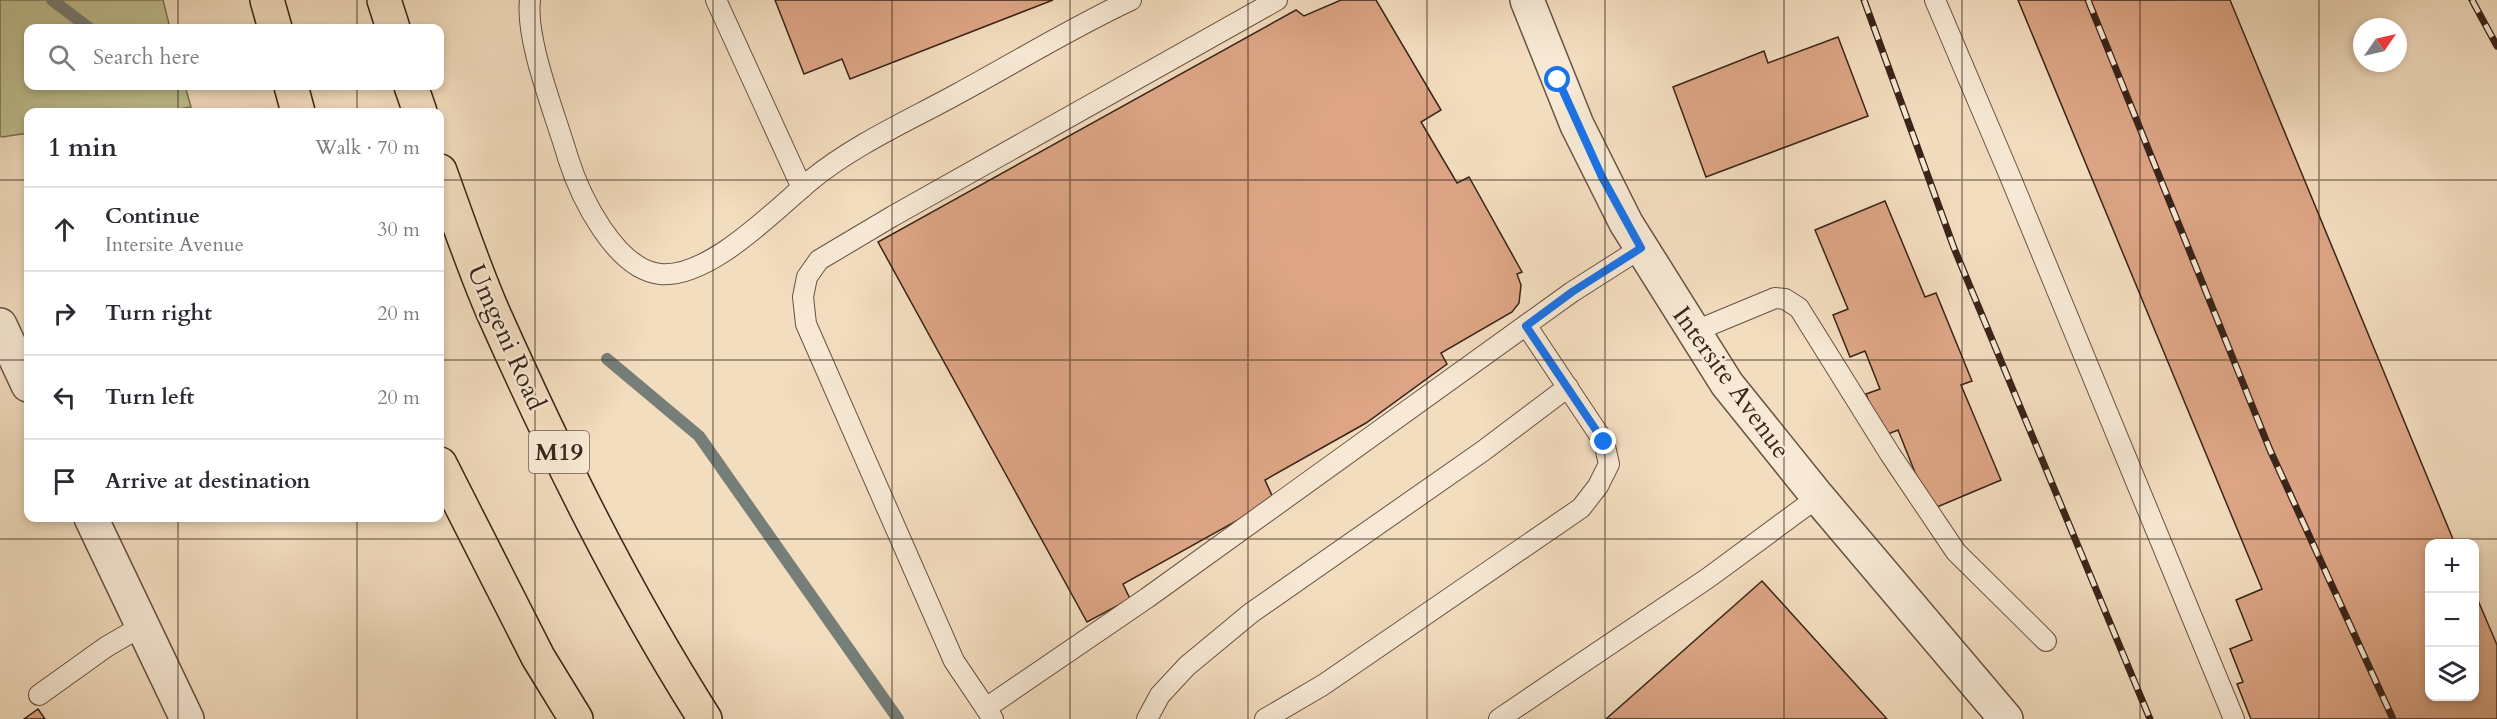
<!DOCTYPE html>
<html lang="en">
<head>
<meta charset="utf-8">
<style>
	body { margin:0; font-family:Cardo,serif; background:#f2f2f3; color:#2b2b33 }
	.controls { position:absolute; right:18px; bottom:18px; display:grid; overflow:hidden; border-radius:12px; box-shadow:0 3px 9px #0003 }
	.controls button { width:54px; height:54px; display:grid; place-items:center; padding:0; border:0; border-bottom:2px solid #e1e1e2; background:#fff; color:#2b2b33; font:30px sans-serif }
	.compass { position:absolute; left:2353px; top:18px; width:54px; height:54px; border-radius:50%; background:#fff; box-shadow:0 3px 9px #0003; rotate:56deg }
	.stop { position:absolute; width:18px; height:18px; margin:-14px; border:4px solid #1a73e8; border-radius:50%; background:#fff }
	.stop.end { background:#1a73e8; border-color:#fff; box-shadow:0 2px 6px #0008 }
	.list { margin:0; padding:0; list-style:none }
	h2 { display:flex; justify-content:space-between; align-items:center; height:78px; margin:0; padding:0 24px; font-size:26px }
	h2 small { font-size:20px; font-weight:400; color:#7c7c81 }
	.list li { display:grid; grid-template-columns:39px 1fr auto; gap:18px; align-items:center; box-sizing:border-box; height:84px; padding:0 24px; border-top:2px solid #e1e1e2 }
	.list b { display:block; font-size:22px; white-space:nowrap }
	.list p { margin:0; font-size:20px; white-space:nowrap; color:#7c7c81 }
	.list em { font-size:20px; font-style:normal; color:#7c7c81 }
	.icon { flex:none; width:33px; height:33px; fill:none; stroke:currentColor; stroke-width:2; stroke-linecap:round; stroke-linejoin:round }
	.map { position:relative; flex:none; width:2497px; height:719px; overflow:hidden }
	.search { position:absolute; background:#fff; box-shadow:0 3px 9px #0003; left:24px; top:24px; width:420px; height:66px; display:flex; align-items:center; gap:15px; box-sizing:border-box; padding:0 21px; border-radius:12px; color:#7c7c81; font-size:22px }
	.panel { position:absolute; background:#fff; box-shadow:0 3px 9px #0003; left:24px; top:108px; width:420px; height:414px; border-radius:12px }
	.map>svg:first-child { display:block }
</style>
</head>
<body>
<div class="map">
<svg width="2497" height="719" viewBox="0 0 2497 719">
	<rect width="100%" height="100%" fill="#f3ddbf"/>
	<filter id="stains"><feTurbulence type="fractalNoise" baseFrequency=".00333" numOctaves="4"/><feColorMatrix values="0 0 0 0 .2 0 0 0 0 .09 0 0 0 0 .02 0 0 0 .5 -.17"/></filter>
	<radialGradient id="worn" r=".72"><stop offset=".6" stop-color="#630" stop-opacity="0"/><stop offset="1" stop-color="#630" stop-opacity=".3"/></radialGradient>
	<polygon fill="#bfbf8f" stroke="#7c7254" stroke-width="1.5" points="0,0 163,0 170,28 28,28 28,86 185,86 191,107 159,112 28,112 28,133 2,137 0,136"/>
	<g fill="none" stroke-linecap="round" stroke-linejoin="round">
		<g stroke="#757e79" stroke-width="12">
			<polyline points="52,0 89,28"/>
			<polyline points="607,359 699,436 898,719"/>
		</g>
	</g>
	<g fill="#dda585" stroke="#392419" stroke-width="1.5">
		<polygon points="775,0 1053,0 850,79 842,59 804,74"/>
		<polygon points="1341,0 1376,0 1441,110 1421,122 1457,183 1469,177 1522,272 1517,274 1521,285 1519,303 1512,312 1441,353 1447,364 1366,423 1265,480 1274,500 1123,584 1130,599 1087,622 878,242 1296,10 1304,16"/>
		<polygon points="2018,0 2230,0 2455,544 2430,544 2430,696 2474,696 2474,591 2497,645 2497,719 2251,719 2237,684 2243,682 2230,649 2252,640 2236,600 2262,589"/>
		<polygon points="1838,37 1868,116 1706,177 1673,87 1764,51 1768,63"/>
		<polygon points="1885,201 1925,297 1936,293 1972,381 1961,385 2001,480 1930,510 1898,430 1883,436 1866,394 1880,389 1865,351 1850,357 1833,315 1848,309 1815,230"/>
		<polygon points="1762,581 1887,719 1606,719"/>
		<polygon points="38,709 45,719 24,719"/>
	</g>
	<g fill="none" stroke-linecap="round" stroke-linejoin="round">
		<g stroke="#685242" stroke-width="22">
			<g id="lane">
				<path d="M530,0c-5,41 26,116 38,158 12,38 47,111 92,116 49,5 115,-64 151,-94 44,-36 99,-60 148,-87 57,-31 114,-66 172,-93"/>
				<polyline points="716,0 802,188"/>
				<polyline points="1935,0 2009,174 2234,719"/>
				<polyline points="1693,332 1775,298 1785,299 1799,308 1890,454 1956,552 2046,641"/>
				<polyline points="39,695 106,647 142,626"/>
				<polyline points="986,708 1147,598 1572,292 1641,248"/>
				<polyline points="993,719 954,661 806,324 803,297 807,277 819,260 893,216 1277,0"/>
				<polyline points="1147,719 1160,695 1187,666 1251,613 1483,451 1568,387"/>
				<polyline points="1265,719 1323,685 1581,508 1598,486 1609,464 1604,442 1526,325"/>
				<polyline points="1499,719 1708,578 1818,497"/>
			</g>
		</g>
		<g stroke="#685242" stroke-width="36">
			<g id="street">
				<polyline points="1527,0 1577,125 1626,223 1727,384 1818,497 2006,719"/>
				<polyline points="0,325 28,385"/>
				<polyline points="91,518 187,719"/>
			</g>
		</g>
		<g stroke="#392419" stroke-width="36">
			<g id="highway">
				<polyline points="267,0 275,28"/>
				<polyline points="384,0 393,28"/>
				<polyline points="291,86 298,112"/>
				<polyline points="411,86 420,112"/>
				<path d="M440,171c17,47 33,95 53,141 62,139 130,278 212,407"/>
				<polyline points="440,464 538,657 576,719"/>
			</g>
		</g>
		<use href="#lane" stroke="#f7e9d5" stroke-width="20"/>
		<use href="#street" stroke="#f7e9d5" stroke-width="33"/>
		<use href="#highway" stroke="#f3ddbf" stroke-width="33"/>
		<g stroke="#392419" stroke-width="7">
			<g id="rail">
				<polyline points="1864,0 1954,248 2150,719"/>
				<polyline points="2088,0 2270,450 2393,719"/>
				<polyline points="2472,0 2497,46"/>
			</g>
		</g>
		<use href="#rail" stroke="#f7e9d5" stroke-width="4.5" stroke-dasharray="14" stroke-linecap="butt"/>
	</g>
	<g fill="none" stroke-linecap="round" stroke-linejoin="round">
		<polyline stroke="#1a73e8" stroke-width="8" points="1558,80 1602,177 1641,248 1572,292 1526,326 1604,442"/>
	</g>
	<path fill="none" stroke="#392419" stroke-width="1.5" stroke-opacity="0.55" d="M178,0v28M357,0v28M535,0v719M713,0v719M892,0v719M1070,0v719M1248,0v719M1427,0v719M1605,0v719M1784,0v719M1962,0v719M2140,0v719M2319,0v719M178,86v26M357,86v26M0,180h28M440,180h2057M0,360h28M440,360h2057M178,518v201M357,518v201M0,539h2497"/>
	<g text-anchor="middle" stroke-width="4.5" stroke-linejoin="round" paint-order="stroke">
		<rect fill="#f7e9d5" stroke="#725f51" stroke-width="1.5" x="529" y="431" width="60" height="42" rx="4.5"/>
		<g font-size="24" font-weight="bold" fill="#392419">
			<text x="559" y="460">M19</text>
		</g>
		<g font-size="26" fill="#392419" stroke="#f7e9d5">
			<text transform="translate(507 337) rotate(66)" y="9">Umgeni Road</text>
			<text transform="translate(1732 382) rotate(54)" y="9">Intersite Avenue</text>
		</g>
	</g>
	<rect width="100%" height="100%" filter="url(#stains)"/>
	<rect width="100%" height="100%" fill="url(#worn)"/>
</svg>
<div class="controls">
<button>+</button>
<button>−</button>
<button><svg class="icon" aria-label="layers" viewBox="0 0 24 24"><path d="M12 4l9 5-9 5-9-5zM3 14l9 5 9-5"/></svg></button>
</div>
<svg class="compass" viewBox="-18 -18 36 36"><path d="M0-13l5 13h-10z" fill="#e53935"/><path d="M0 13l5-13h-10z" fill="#7c7c81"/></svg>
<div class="stop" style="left:1558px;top:80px"></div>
<div class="stop end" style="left:1604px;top:442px"></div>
<div class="search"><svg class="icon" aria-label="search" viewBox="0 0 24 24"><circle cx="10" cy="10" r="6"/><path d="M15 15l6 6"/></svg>Search here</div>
<section class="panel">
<h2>1 min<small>Walk · 70 m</small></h2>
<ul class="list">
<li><svg class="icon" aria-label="ahead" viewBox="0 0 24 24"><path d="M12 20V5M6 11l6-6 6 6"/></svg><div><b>Continue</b><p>Intersite Avenue</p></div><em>30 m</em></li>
<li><svg class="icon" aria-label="right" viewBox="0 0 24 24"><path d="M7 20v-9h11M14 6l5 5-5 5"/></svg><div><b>Turn right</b></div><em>20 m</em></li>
<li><svg class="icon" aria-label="left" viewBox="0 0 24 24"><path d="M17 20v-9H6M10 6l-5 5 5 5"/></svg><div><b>Turn left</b></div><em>20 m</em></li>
<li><svg class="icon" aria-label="arrive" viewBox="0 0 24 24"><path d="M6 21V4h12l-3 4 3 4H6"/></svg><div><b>Arrive at destination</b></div></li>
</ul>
</section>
</div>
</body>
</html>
